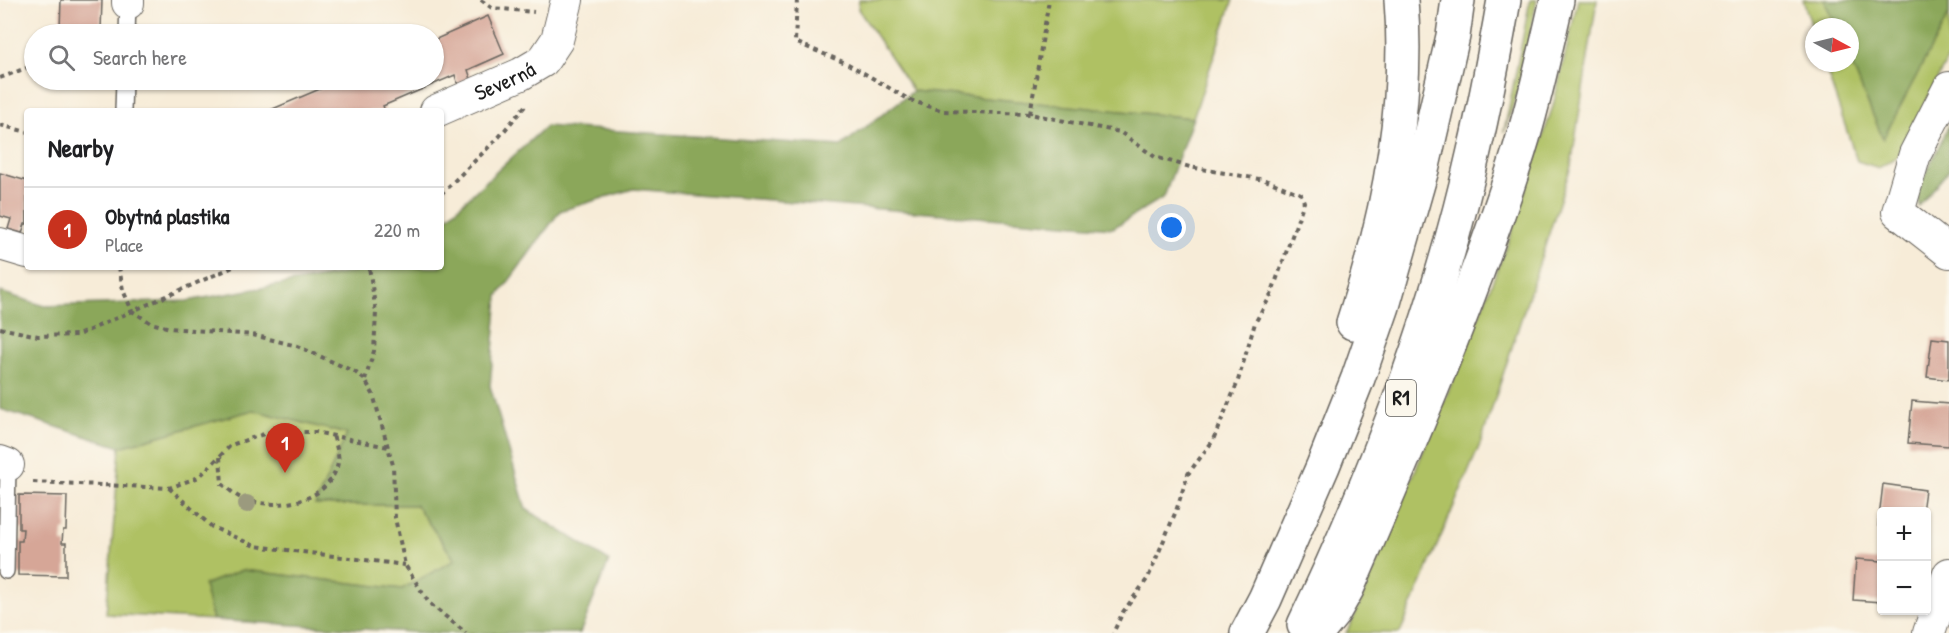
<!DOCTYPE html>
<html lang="en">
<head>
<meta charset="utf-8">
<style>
	body { margin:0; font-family:"Patrick Hand",sans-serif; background:#f6f6f6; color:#202124 }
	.controls { position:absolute; right:18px; bottom:18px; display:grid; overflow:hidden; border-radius:6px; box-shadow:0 2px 4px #0004 }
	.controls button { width:54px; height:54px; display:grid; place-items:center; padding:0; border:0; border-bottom:2px solid #e0e0e0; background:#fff; color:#202124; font:30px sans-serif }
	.compass { position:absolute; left:1805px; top:18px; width:54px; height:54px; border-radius:50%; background:#fff; box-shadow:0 2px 4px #0004; rotate:97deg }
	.you { position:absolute; left:1172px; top:228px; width:21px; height:21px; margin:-15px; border:4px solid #fff; border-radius:50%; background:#1a73e8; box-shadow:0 0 0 9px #1a73e833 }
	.badge { display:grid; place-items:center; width:39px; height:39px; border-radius:50%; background:#c8321e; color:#fff; font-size:20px; font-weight:700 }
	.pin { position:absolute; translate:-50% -50px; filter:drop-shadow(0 2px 3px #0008) }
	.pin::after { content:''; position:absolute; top:32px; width:21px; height:18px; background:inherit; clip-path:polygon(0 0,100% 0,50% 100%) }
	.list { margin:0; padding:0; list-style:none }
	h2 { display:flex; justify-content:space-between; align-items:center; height:78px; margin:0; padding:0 24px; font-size:26px }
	h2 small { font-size:20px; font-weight:400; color:#757577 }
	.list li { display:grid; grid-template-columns:39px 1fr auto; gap:18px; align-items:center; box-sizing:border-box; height:84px; padding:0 24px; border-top:2px solid #e0e0e0 }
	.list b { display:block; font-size:22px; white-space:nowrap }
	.list p { margin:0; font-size:20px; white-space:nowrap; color:#757577 }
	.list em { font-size:20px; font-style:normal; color:#757577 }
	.icon { flex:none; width:33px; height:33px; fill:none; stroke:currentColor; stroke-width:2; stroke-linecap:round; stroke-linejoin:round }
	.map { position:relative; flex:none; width:1949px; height:633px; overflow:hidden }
	.search { position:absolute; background:#fff; box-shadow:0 2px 4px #0004; left:24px; top:24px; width:420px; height:66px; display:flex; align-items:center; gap:15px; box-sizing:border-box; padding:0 21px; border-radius:33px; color:#757577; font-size:22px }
	.panel { position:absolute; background:#fff; box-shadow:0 2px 4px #0004; left:24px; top:108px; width:420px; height:162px; border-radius:6px }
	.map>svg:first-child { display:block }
</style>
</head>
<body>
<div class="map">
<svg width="1949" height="633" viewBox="0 0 1949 633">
	<rect width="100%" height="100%" fill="#fbf7ec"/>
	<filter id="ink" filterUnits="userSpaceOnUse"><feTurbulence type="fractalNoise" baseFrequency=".0167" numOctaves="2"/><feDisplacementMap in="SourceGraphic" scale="12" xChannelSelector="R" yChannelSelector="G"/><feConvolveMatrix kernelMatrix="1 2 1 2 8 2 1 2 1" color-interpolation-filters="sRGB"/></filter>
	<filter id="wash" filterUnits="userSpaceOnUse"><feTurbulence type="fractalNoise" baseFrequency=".008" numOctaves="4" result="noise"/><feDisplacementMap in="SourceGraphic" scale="24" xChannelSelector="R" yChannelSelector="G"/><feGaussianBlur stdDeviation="1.35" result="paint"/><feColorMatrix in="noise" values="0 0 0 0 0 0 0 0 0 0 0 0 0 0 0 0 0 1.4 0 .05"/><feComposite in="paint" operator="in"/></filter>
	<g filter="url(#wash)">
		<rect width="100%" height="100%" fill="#f7ecd8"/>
		<g fill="#afc164" stroke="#666e40" stroke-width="1.5">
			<polygon points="859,0 1233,0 1193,118 913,91 858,9"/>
			<polygon points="1530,0 1537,0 1520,85 1504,132"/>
			<polygon points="1578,0 1597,0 1571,166 1481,442 1400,633 1346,633 1355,615 1465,351 1510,237 1553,106"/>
			<polygon points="1803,0 1949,0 1949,56 1898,156 1879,168 1857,161 1824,63 1850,63 1850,27 1814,27 1814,33"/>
			<polygon points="253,410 348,434 315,505 416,505 455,560 402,589 242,570 204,585 213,620 106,614 120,447"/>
		</g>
		<g fill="#8ba75a" stroke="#54623b" stroke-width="1.5">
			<polygon points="1824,0 1949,0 1949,14 1883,139 1850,61 1850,27 1836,27"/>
			<polygon points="913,91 1193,118 1164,197 1113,228 633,189 560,211 498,296 490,386 526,509 609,561 580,633 427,633 213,620 204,585 242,570 402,589 455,560 416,505 315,505 347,434 253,410 120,447 0,409 0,292 45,306 187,301 357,271 366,267 441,267 441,223 546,126 841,146"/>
			<polygon points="1949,124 1949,170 1919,206 1917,192"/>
		</g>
		<g id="blocks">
			<g fill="#d6a697">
				<polygon points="61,0 102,0 101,30 60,29"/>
				<polygon points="488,16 504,54 468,70 471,79 458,85 455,75 383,106 385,111 268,111 341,80 434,80 434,40"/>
				<polygon points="0,173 27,181 27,224 25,224 22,233 8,229 11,219 0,216"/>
				<polygon points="1932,338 1949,340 1949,380 1927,377"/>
				<polygon points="1912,401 1949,404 1949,446 1908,443"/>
				<polygon points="1883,484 1925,490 1922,512 1882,512 1882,526 1878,526"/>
				<polygon points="19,495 67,496 66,530 63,530 62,543 66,543 66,576 18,575 18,541 22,541 23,529 19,529"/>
				<polygon points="1856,559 1882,561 1882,602 1853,600"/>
			</g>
		</g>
	</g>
	<g filter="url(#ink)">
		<use href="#blocks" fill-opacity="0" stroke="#69655e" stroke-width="1.5"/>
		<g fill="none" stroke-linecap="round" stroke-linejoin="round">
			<g stroke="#69655e" stroke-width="18">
				<g id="service">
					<polyline points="127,34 128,3"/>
					<polyline points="123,111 124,80"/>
					<polyline points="6,571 8,465"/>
				</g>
			</g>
			<g stroke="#69655e" stroke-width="34">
				<g id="minor">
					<polyline points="128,3 128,0"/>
					<polyline points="1949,88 1915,154 1898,212 1949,252"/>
					<path id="s1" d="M436,111l85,-37 22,-13 14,-21 10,-40"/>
					<polyline points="0,244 27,252"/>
					<polyline points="0,462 8,465"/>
					<polyline points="1929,633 1949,574"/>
				</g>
			</g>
			<g stroke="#69655e" stroke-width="36">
				<g id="motorway">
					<path d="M1353,323c34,-103 57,-214 48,-323"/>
					<path d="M1304,625c72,-151 133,-310 170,-474 12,-50 21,-100 30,-151"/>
					<polyline points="1247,633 1265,599 1323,466 1358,378 1383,306 1423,166 1453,36 1458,0"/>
					<path d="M1317,633l17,-21 13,-23c60,-138 120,-278 167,-422 18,-54 30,-111 43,-167"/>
				</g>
			</g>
			<g stroke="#69655e" stroke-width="4" stroke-dasharray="4.5 4.5" stroke-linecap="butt">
				<polyline points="481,0 492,8 534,12"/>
				<polyline points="797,0 795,42 848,64 910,100 943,111 1030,114 1120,132 1155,157 1190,167 1265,180 1301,194 1304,202 1271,295 1255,323 1237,384 1212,442 1188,474 1176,511 1148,578 1123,612 1113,633"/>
				<polyline points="0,78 34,65"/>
				<polyline points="1030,114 1049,0"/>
				<polyline points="0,125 27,132"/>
				<polyline points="441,194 499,137 525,106"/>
				<polyline points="119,267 123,290 132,311 151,323 170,328 253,335 297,346 355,372 365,380 373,394 393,465 395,518 405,565 429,603 466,633"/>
				<polyline points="0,328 38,336 78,335 233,267"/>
				<polyline points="365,380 374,351 376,312 369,267"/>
				<path d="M220,457l2,27c6,4 12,11 19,14 33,13 88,6 97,-35 2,-8 -3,-20 -5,-28"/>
				<polyline points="33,482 169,488 199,477 231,445 270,432 315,432 388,447"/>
				<polyline points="169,488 212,527 255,546 405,565"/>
			</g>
			<use href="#service" stroke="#fff" stroke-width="15"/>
			<use href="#minor" stroke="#fff" stroke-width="32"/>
			<use href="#motorway" stroke="#fff" stroke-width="33"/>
		</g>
		<circle fill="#9b9a7e" cx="247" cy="504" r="9"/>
	</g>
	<g text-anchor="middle" stroke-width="5" stroke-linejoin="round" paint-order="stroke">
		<rect fill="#fbf7ec" stroke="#5f5e5a" stroke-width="1.5" x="1386" y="380" width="30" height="36" rx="4.5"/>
		<g font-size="21" font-weight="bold" fill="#1c1c1c">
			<text x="1401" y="405">R1</text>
		</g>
		<g font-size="22" fill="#1c1c1c" stroke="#fbf7ec">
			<text dy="8" stroke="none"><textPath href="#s1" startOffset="75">Severná</textPath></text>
		</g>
	</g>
</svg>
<div class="controls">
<button>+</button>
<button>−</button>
</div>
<svg class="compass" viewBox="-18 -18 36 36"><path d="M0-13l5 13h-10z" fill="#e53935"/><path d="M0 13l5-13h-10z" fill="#757577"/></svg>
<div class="you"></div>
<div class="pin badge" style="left:285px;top:473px">1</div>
<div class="search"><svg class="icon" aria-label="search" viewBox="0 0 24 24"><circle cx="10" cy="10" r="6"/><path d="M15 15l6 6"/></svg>Search here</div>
<section class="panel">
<h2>Nearby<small></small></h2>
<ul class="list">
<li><span class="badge">1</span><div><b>Obytná plastika</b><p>Place</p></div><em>220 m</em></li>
</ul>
</section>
</div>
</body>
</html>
